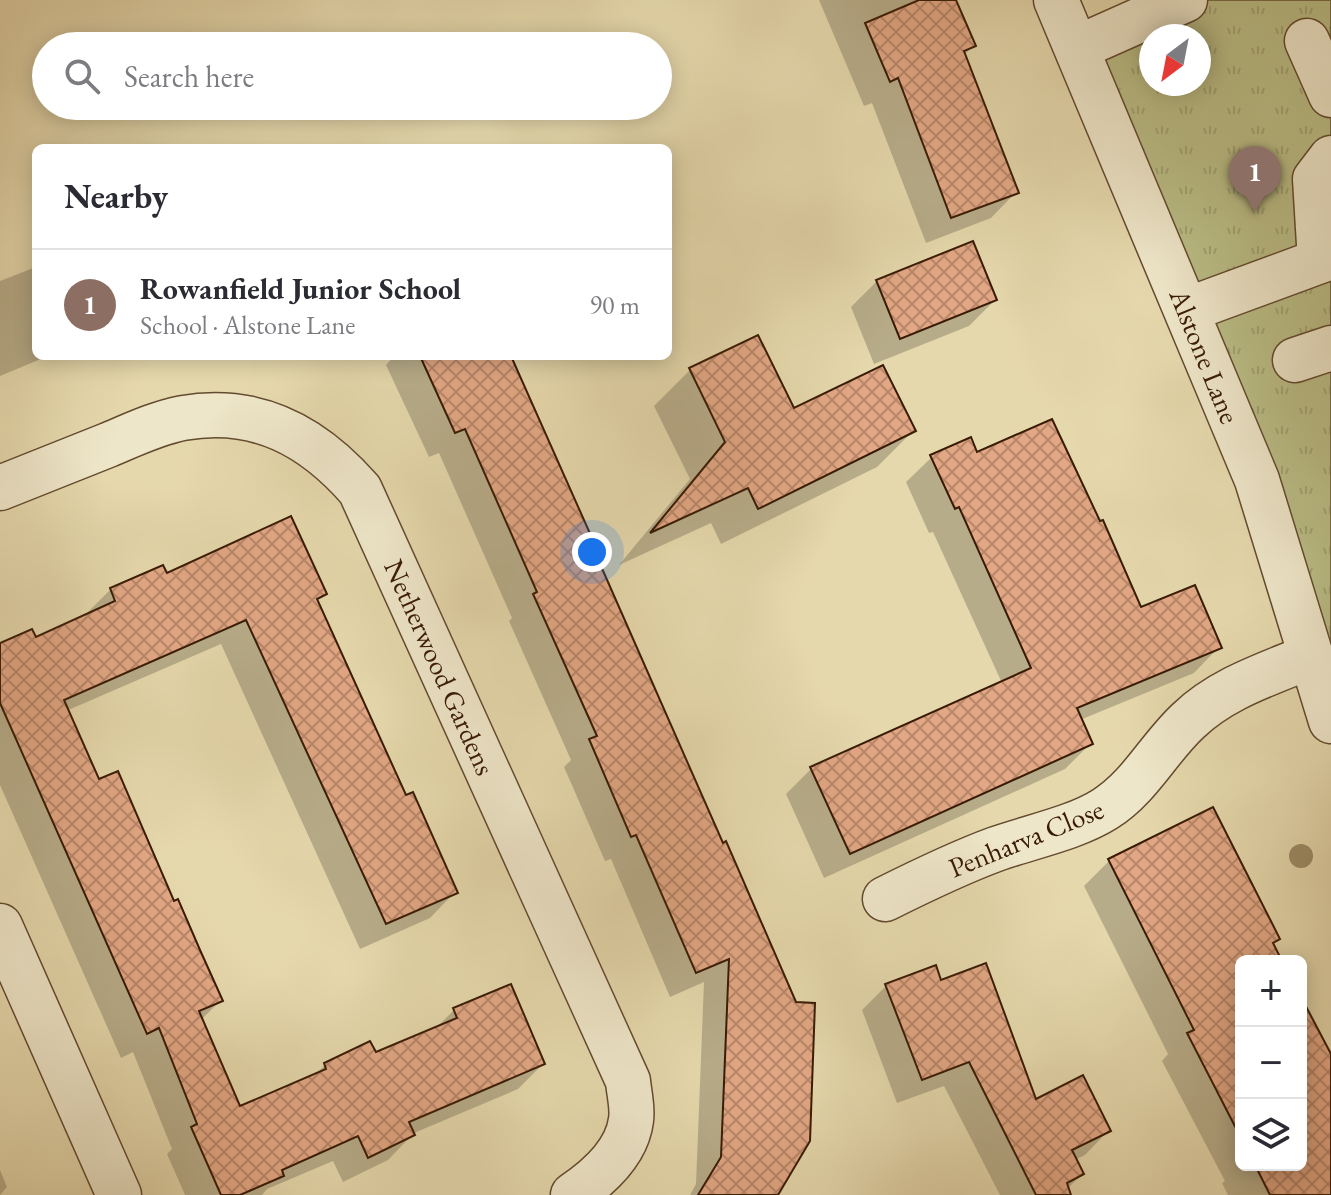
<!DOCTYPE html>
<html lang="en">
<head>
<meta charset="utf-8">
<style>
	body { margin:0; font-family:"EB Garamond",serif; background:#f7f7f7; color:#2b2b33 }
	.controls { position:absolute; right:24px; bottom:24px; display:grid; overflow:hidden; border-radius:12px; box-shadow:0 4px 20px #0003 }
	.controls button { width:72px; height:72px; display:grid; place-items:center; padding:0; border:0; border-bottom:2px solid #e1e1e2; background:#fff; color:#2b2b33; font:40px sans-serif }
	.compass { position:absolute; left:1139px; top:24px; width:72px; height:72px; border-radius:50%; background:#fff; box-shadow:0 4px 20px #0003; rotate:212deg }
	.you { position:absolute; left:592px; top:552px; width:28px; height:28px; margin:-20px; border:6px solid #fff; border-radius:50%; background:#1a73e8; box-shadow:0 0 0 12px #1a73e833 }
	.badge { display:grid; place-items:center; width:52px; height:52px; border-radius:50%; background:#8f2418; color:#fff; font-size:26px; font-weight:700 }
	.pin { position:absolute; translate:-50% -66px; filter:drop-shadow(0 2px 4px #0008) }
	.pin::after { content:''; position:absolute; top:42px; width:28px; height:24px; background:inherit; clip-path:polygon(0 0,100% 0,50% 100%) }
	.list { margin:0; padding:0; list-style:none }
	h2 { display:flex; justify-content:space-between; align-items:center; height:104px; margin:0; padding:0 32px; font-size:34px }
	h2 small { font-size:26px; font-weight:400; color:#7c7c81 }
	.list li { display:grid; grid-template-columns:52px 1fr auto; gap:24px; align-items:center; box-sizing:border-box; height:112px; padding:0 32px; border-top:2px solid #e1e1e2 }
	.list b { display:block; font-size:30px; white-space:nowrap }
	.list p { margin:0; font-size:26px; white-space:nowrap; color:#7c7c81 }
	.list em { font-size:26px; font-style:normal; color:#7c7c81 }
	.icon { flex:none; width:44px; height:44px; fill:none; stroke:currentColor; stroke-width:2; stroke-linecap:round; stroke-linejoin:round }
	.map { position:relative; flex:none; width:1331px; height:1195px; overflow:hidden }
	.search { position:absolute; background:#fff; box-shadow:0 4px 20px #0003; left:32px; top:32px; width:640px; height:88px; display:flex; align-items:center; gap:20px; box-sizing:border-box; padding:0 28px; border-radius:44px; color:#7c7c81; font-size:30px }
	.panel { position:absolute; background:#fff; box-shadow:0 4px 20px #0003; left:32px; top:144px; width:640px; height:216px; border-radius:12px }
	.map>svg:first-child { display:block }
</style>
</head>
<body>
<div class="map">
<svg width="1331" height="1195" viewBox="0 0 1331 1195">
	<defs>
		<pattern id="grass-tufts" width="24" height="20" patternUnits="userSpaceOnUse" patternTransform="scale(2)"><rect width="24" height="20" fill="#babd86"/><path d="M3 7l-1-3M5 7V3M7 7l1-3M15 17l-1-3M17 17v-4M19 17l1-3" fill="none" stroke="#a1a272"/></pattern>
		<pattern id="building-cross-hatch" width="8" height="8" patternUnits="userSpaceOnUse" patternTransform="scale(2)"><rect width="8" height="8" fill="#e2a784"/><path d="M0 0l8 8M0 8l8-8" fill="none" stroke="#b8876a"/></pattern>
	</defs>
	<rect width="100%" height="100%" fill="#e5d8ac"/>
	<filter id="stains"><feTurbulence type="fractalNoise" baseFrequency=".0025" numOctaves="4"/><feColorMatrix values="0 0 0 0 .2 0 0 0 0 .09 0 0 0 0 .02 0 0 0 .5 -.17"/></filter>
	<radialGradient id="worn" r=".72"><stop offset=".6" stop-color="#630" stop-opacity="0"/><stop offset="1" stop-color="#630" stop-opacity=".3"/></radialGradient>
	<path fill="url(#grass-tufts)" stroke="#7a6c46" stroke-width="2" fill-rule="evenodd" d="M1185,0h146v721l-254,-673zM1151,36h48v48h-48z"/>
	<g fill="#0003">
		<polygon points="819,0 954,0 973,46 963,56 1016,192 991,218 926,243 872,103 864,106"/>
		<polygon points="36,267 36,356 48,356 0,376 0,281"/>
		<polygon points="877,281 995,300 969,326 874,364 851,307"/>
		<polygon points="394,356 505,356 722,845 776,1195 690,1195 696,1184 704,982 670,997 611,859 605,861 564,767 571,760 509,621 512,618 439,453 429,457 386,365"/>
		<polygon points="690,370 793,411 913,431 877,467 721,544 711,523 619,565 690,479 654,406"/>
		<polygon points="976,455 1140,610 1219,647 1194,673 1080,720 1091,743 1065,769 824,878 786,794 811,769 1002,683 933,532 929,533 906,482 932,457"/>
		<polygon points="166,576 325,594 316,602 405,797 455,892 430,918 360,949 221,644 66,711 98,781 173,903 220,1001 201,1020 239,1109 313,1077 325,1065 375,1055 434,1030 454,1010 510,986 543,1064 518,1089 414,1133 388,1160 343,1182 333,1161 267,1189 262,1195 185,1195 167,1154 172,1149 133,1052 121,1058 0,785 0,645 35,640 85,615 111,589"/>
		<polygon points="1109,861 1277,939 1271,945 1280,961 1241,961 1241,1165 1301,1165 1301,1002 1331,1100 1331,1195 1228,1195 1222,1183 1225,1181 1162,1061 1168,1054 1084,886"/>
		<polygon points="940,982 1035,1101 1109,1130 1085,1155 1075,1160 1082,1174 1067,1189 1069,1195 1000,1195 944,1086 897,1103 862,1010 887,985"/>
		<polygon points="0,1170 7,1187 0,1195"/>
	</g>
	<g fill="url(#building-cross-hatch)" stroke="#391b05" stroke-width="2">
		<polygon points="919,0 956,0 976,46 964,51 1019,193 951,218 898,78 890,82 865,23"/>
		<polygon points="973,241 997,300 900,339 876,280"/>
		<polygon points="758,335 794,408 883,365 916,431 758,509 748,488 650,533 725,442 689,368"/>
		<polygon points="420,356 511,356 596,547 593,548 723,843 726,841 796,1002 815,1003 810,1141 778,1195 698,1195 721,1157 729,959 696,973 636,835 631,837 589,739 597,736 533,594 537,592 465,429 455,433"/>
		<polygon points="1052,419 1100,521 1103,520 1141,607 1195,585 1222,648 1077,708 1093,744 850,854 810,767 1031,668 959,507 955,509 930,455 971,437 977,452"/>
		<polygon points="291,516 327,594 317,599 406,795 413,792 458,893 386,924 246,620 64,700 99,779 118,771 174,901 178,899 200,950 223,1001 199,1011 240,1106 326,1069 324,1063 370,1041 376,1052 457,1018 453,1008 511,984 545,1064 409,1122 415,1135 368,1158 358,1136 282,1170 284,1176 240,1195 221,1195 191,1127 197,1124 159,1028 147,1034 0,703 0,643 32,629 36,637 115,601 110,588 163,565 167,573"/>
		<polygon points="1213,807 1280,939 1273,943 1282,961 1241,961 1241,1138 1187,1033 1194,1030 1108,859"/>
		<polygon points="986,963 1036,1099 1083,1075 1111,1131 1072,1150 1084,1174 1067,1183 1071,1195 1036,1195 969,1062 922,1080 885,984 936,965 941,980"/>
		<polygon points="1301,997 1331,1054 1331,1195 1270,1195 1255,1165 1301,1165"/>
	</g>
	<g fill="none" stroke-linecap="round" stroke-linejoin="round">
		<g stroke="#644a2f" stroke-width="47">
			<g id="minor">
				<polyline points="1056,0 1257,480 1331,721"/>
				<polyline points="1307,41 1331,95"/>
				<polyline points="1077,48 1185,0"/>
				<polyline points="1320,261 1315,179 1331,158"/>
				<polyline points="1187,310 1331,257"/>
				<polyline points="1295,360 1331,348"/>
				<path d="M0,488c36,-14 72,-29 108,-43 24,-10 49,-22 75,-27 74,-13 130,18 177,72l268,591c1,12 5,27 3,39 -4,32 -33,58 -58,75"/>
				<path d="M885,899c36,-18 73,-36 111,-50 34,-12 79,-21 109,-40 35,-22 53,-60 83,-88 34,-33 80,-47 123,-65"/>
				<polyline points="0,926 119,1195"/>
			</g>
		</g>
		<use href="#minor" stroke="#eee6c9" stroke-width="44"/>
	</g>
	<circle fill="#9c8b66" cx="1301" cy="856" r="12"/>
	<g text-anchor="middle" stroke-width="8" stroke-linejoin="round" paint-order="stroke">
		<g font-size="28" fill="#391b05" stroke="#eee6c9">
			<text transform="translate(1205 356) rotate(68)" y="10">Alstone Lane</text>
			<text transform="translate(440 667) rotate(66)" y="10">Netherwood Gardens</text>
			<text transform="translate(1026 838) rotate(-22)" y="10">Penharva Close</text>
		</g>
	</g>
	<rect width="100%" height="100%" filter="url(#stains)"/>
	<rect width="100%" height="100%" fill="url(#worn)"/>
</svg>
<div class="controls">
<button>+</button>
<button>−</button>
<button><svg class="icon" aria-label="layers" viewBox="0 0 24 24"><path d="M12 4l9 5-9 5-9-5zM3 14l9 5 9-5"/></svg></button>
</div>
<svg class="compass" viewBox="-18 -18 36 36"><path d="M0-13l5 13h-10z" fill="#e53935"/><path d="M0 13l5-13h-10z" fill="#7c7c81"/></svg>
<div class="you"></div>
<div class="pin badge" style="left:1255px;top:212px;background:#8d6e63">1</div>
<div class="search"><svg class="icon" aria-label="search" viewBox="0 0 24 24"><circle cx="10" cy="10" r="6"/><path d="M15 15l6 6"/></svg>Search here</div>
<section class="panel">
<h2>Nearby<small></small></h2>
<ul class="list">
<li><span class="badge" style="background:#8d6e63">1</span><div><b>Rowanfield Junior School</b><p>School · Alstone Lane</p></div><em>90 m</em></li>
</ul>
</section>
</div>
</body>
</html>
